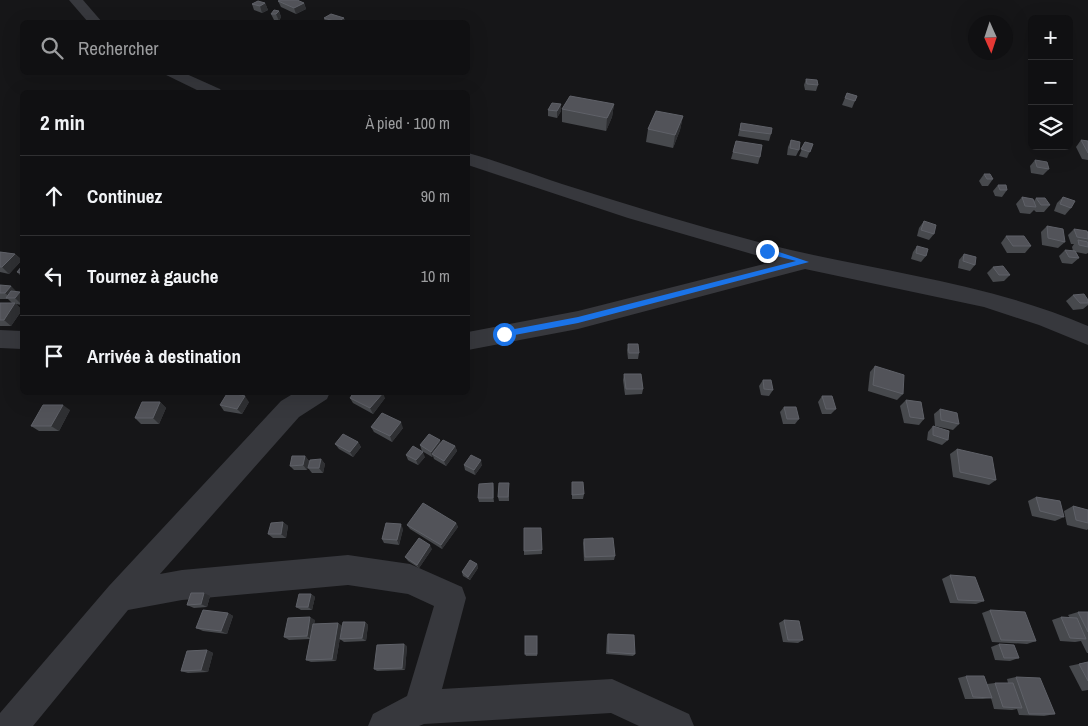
<!DOCTYPE html>
<html lang="fr">
<head>
<meta charset="utf-8">
<style>
	body { margin:0; font-family:"Archivo Narrow",sans-serif; background:#19191b; color:#f1f3f6 }
	.controls { position:absolute; right:15px; top:15px; display:grid; overflow:hidden; border-radius:8px; box-shadow:0 5px 20px #0002 }
	.controls button { width:45px; height:45px; display:grid; place-items:center; padding:0; border:0; border-bottom:1px solid #303032; background:#101012; color:#f1f3f6; font:25px sans-serif }
	.compass { position:absolute; left:968px; top:15px; width:45px; height:45px; border-radius:50%; background:#101012; box-shadow:0 5px 20px #0002; rotate:177deg }
	.stop { position:absolute; width:15px; height:15px; margin:-11px; border:4px solid #1a73e8; border-radius:50%; background:#fff }
	.stop.end { background:#1a73e8; border-color:#fff; box-shadow:0 1px 5px #0008 }
	.list { margin:0; padding:0; list-style:none }
	h2 { display:flex; justify-content:space-between; align-items:center; height:65px; margin:0; padding:0 20px; font-size:21px }
	h2 small { font-size:16px; font-weight:400; color:#9c9d9f }
	.list li { display:grid; grid-template-columns:32px 1fr auto; gap:15px; align-items:center; box-sizing:border-box; height:80px; padding:0 20px; border-top:1px solid #303032 }
	.list b { display:block; font-size:19px; white-space:nowrap }
	.list em { font-size:16px; font-style:normal; color:#9c9d9f }
	.icon { flex:none; width:28px; height:28px; fill:none; stroke:currentColor; stroke-width:2; stroke-linecap:round; stroke-linejoin:round }
	.map { position:relative; flex:none; width:1088px; height:726px; overflow:hidden }
	.search { position:absolute; background:#101012; box-shadow:0 5px 20px #0002; left:20px; top:20px; width:450px; height:55px; display:flex; align-items:center; gap:12px; box-sizing:border-box; padding:0 18px; border-radius:8px; color:#9c9d9f; font-size:19px }
	.panel { position:absolute; background:#101012; box-shadow:0 5px 20px #0002; left:20px; top:90px; width:450px; height:305px; border-radius:8px }
	.map>svg:first-child { display:block }
</style>
</head>
<body>
<div class="map">
<svg width="1088" height="726" viewBox="0 0 1088 726">
	<rect width="100%" height="100%" fill="#161618"/>
	<g fill="none" stroke-linecap="round" stroke-linejoin="round">
		<g fill="#37383d" fill-rule="evenodd">
			<polygon points="69,0 83,0 102,22 88,22"/>
			<polygon points="160,72 182,72 220,89 222,92 201,92"/>
			<path d="M468,153c32,9 63,21 94,31 66,21 132,41 200,59 109,28 222,38 326,83v19l-49,-20 -55,-18 -179,-38 -227,60 -110,21v-18l110,-21 198,-50 -148,-43 -160,-53z"/>
			<polygon points="0,330 22,331 22,349 0,348"/>
			<polygon points="296,392 330,392 327,399 299,417 160,574 182,570 348,555 410,564 462,587 466,598 442,689 612,679 689,714 694,726 639,726 611,713 424,724 419,726 368,726 373,714 407,696 434,606 408,594 348,585 182,600 128,610 33,726 0,726 0,713 109,586 281,401"/>
		</g>
	</g>
	<g fill="#47494d">
		<polygon points="278,1 304,3 306,9 296,14 281,7"/>
		<polygon points="265,3 268,10 262,13 254,10 252,4"/>
		<polygon points="279,11 281,17 279,21 274,20 271,14"/>
		<polygon points="324,18 346,22 325,22"/>
		<polygon points="806,79 818,85 816,91 805,90 804,85"/>
		<polygon points="847,93 857,96 852,108 842,105"/>
		<polygon points="561,104 561,111 557,118 548,116 548,110"/>
		<polygon points="614,104 612,117 606,131 562,122 562,109"/>
		<polygon points="683,116 680,130 673,148 646,142 648,129"/>
		<polygon points="741,123 771,134 769,141 738,136"/>
		<polygon points="791,140 799,150 796,156 787,155 788,147"/>
		<polygon points="1081,140 1088,141 1088,160 1082,159 1076,147"/>
		<polygon points="736,141 760,157 758,164 731,159"/>
		<polygon points="805,142 813,144 807,158 799,156"/>
		<polygon points="1035,160 1049,169 1043,175 1031,173 1030,166"/>
		<polygon points="984,174 993,179 988,186 982,186 979,181"/>
		<polygon points="998,185 1007,190 1002,197 995,196 993,191"/>
		<polygon points="1022,197 1034,201 1036,198 1050,205 1044,212 1036,212 1034,210 1030,214 1020,213 1016,204"/>
		<polygon points="1063,197 1071,208 1065,215 1054,211 1057,203"/>
		<polygon points="924,221 934,234 929,240 917,236 919,228"/>
		<polygon points="1047,226 1065,242 1058,248 1042,245 1041,232"/>
		<polygon points="1074,229 1088,234 1088,241 1087,242 1088,242 1088,253 1086,254 1076,252 1079,258 1072,264 1062,263 1059,256 1065,250 1073,251 1072,247 1074,244 1071,244 1068,235"/>
		<polygon points="1006,236 1031,246 1025,253 1007,253 1001,243"/>
		<polygon points="917,246 926,256 921,262 911,259 913,252"/>
		<polygon points="0,252 15,254 22,260 9,274 0,272"/>
		<polygon points="964,254 975,265 970,271 958,268 959,260"/>
		<polygon points="22,266 22,277 17,272"/>
		<polygon points="993,267 1010,275 1004,281 993,282 987,273"/>
		<polygon points="0,285 11,286 22,305 16,304 22,310 11,326 0,326 0,303 12,303 8,299 0,299"/>
		<polygon points="1073,295 1088,300 1088,305 1083,309 1073,310 1066,301"/>
		<polygon points="628,344 639,353 638,359 628,359 627,350"/>
		<polygon points="875,366 903,394 897,400 868,391 870,372"/>
		<polygon points="624,374 643,389 642,394 625,395 623,380"/>
		<polygon points="763,380 773,390 769,396 761,395 759,386"/>
		<polygon points="46,392 57,392 57,394 48,394"/>
		<polygon points="822,396 836,409 831,414 822,414 818,402"/>
		<polygon points="350,398 385,398 373,414 353,403"/>
		<polygon points="906,400 924,419 919,425 904,423 900,406"/>
		<polygon points="160,402 166,408 159,424 141,424 135,418"/>
		<polygon points="249,402 242,414 224,411 220,405"/>
		<polygon points="784,407 799,419 795,424 783,424 780,412"/>
		<polygon points="940,409 959,424 953,430 935,426 934,414"/>
		<polygon points="70,410 59,431 39,431 31,426"/>
		<polygon points="933,426 948,440 942,445 927,440 928,432"/>
		<polygon points="371,427 403,428 392,442 374,432"/>
		<polygon points="358,442 361,447 353,457 339,449 335,444"/>
		<polygon points="441,443 455,446 457,451 446,466 434,459 433,456 432,457 422,451 420,445"/>
		<polygon points="957,449 996,480 989,485 953,477 950,454"/>
		<polygon points="406,455 425,457 418,465 408,460"/>
		<polygon points="305,456 309,461 307,470 294,470 290,466"/>
		<polygon points="321,459 325,464 323,473 312,473 308,468"/>
		<polygon points="464,465 482,465 475,475 465,470"/>
		<polygon points="572,482 584,494 583,499 572,499"/>
		<polygon points="494,488 494,502 479,502 478,498"/>
		<polygon points="509,488 509,501 499,501 498,497"/>
		<polygon points="1036,497 1064,517 1055,521 1032,516 1028,501"/>
		<polygon points="1073,506 1088,510 1088,529 1087,530 1067,525 1064,511"/>
		<polygon points="283,522 288,526 286,538 273,538 268,534"/>
		<polygon points="456,523 458,527 442,549 410,529 407,525"/>
		<polygon points="541,528 542,554 524,555 524,551"/>
		<polygon points="403,529 399,545 384,543 382,539"/>
		<polygon points="584,539 615,556 614,560 584,561 583,543"/>
		<polygon points="432,549 419,568 408,561 405,557"/>
		<polygon points="477,564 478,568 470,580 463,576 462,572"/>
		<polygon points="950,575 984,601 976,604 950,603 942,579"/>
		<polygon points="311,594 315,597 312,610 301,610 296,607"/>
		<polygon points="210,596 207,607 194,608 187,605"/>
		<polygon points="990,610 1036,641 1027,644 992,642 982,613"/>
		<polygon points="1078,612 1088,612 1088,653 1087,653 1081,641 1075,642 1060,641 1052,620 1061,617 1070,618 1068,615"/>
		<polygon points="228,613 233,616 227,634 203,631 196,628"/>
		<polygon points="315,620 314,624 338,623 342,626 336,661 311,662 306,660 310,639 289,640 284,637"/>
		<polygon points="784,620 803,640 798,643 783,642 779,623"/>
		<polygon points="365,622 368,625 366,641 344,642 340,639"/>
		<polygon points="608,634 635,654 633,656 606,654 607,636"/>
		<polygon points="537,636 537,656 526,656 525,654"/>
		<polygon points="999,644 1019,658 1010,661 995,660 991,647"/>
		<polygon points="407,646 405,670 377,671 374,669"/>
		<polygon points="207,650 213,653 208,672 188,673 181,671"/>
		<polygon points="1088,662 1088,690 1082,691 1069,666"/>
		<polygon points="966,676 987,684 995,683 1008,683 1007,679 1016,677 1055,714 1044,716 1019,715 1017,709 1012,710 994,709 991,698 983,699 965,699 958,678"/>
	</g>
	<g fill="#2f3033">
		<polygon points="265,3 268,10 262,13 260,6"/>
		<polygon points="304,3 306,9 296,14 294,8"/>
		<polygon points="279,11 281,17 279,21 276,14"/>
		<polygon points="344,18 346,22 337,22"/>
		<polygon points="561,104 561,111 557,118 557,111"/>
		<polygon points="614,104 612,117 606,131 607,118"/>
		<polygon points="683,116 680,130 673,148 675,135"/>
		<polygon points="15,254 22,260 9,274 2,267"/>
		<polygon points="11,286 17,292 11,298 5,293"/>
		<polygon points="20,292 22,294 22,305 15,298"/>
		<polygon points="15,303 22,310 11,326 4,320"/>
		<polygon points="383,393 385,398 373,414 370,408"/>
		<polygon points="245,396 249,402 242,414 237,409"/>
		<polygon points="160,402 166,408 159,424 153,418"/>
		<polygon points="63,405 70,410 59,431 51,426"/>
		<polygon points="401,422 403,428 392,442 390,436"/>
		<polygon points="440,440 441,445 432,454 433,456 432,457 431,452"/>
		<polygon points="358,442 361,447 353,457 350,452"/>
		<polygon points="455,446 457,451 446,466 444,461"/>
		<polygon points="423,452 425,457 418,465 416,460"/>
		<polygon points="305,456 309,461 307,470 303,465"/>
		<polygon points="321,459 325,464 323,473 319,468"/>
		<polygon points="481,460 482,465 475,475 474,470"/>
		<polygon points="493,483 494,488 494,502 493,498"/>
		<polygon points="283,522 288,526 286,538 281,534"/>
		<polygon points="456,523 458,527 442,549 441,545"/>
		<polygon points="401,524 403,529 399,545 397,540"/>
		<polygon points="430,545 432,549 419,568 417,565"/>
		<polygon points="477,564 478,568 470,580 468,577"/>
		<polygon points="204,593 210,596 207,607 201,604"/>
		<polygon points="311,594 315,597 312,610 308,607"/>
		<polygon points="228,613 233,616 227,634 221,631"/>
		<polygon points="310,617 315,620 311,639 307,636"/>
		<polygon points="365,622 368,625 366,641 362,638"/>
		<polygon points="338,623 342,626 336,661 332,659"/>
		<polygon points="404,644 407,646 405,670 402,668"/>
		<polygon points="207,650 213,653 208,672 201,670"/>
	</g>
	<g fill="#525359" stroke="#5f6168">
		<polygon points="280,0 297,0 304,3 294,8 278,1"/>
		<polygon points="258,1 265,3 260,6 252,4"/>
		<polygon points="274,10 279,11 276,14 271,14"/>
		<polygon points="331,14 344,18 337,22 324,18"/>
		<polygon points="806,79 817,80 818,85 807,84"/>
		<polygon points="847,93 857,96 855,101 845,98"/>
		<polygon points="570,96 614,104 607,118 562,109"/>
		<polygon points="552,103 561,104 557,111 548,110"/>
		<polygon points="656,111 683,116 675,135 648,129"/>
		<polygon points="741,123 772,128 771,134 740,130"/>
		<polygon points="791,140 800,142 799,150 790,148"/>
		<polygon points="1081,140 1088,141 1088,153"/>
		<polygon points="736,141 762,145 760,157 733,152"/>
		<polygon points="805,142 813,144 810,152 801,149"/>
		<polygon points="1035,160 1047,162 1049,169 1037,167"/>
		<polygon points="984,174 990,174 993,179 987,179"/>
		<polygon points="998,185 1006,185 1007,190 1000,190"/>
		<polygon points="1022,197 1033,199 1036,207 1025,206"/>
		<polygon points="1063,197 1075,201 1071,208 1060,204"/>
		<polygon points="1036,198 1045,198 1050,205 1041,205"/>
		<polygon points="924,221 936,225 934,234 921,230"/>
		<polygon points="1047,226 1063,229 1065,242 1048,238"/>
		<polygon points="1074,229 1087,231 1088,234 1088,239 1077,237"/>
		<polygon points="1006,236 1024,236 1031,246 1013,246"/>
		<polygon points="1078,240 1088,242 1088,247 1079,245"/>
		<polygon points="917,246 928,249 926,256 916,253"/>
		<polygon points="1065,250 1075,251 1079,258 1069,257"/>
		<polygon points="0,252 15,254 2,267 0,267"/>
		<polygon points="964,254 976,257 975,265 963,261"/>
		<polygon points="22,266 22,273 17,272"/>
		<polygon points="1003,266 1010,275 999,275 993,267"/>
		<polygon points="0,285 11,286 5,293 0,293"/>
		<polygon points="11,291 20,292 15,298 6,298"/>
		<polygon points="1084,294 1088,300 1088,303 1080,303 1073,295"/>
		<polygon points="0,303 15,303 4,320 0,320"/>
		<polygon points="628,344 638,344 639,353 629,353"/>
		<polygon points="875,366 904,375 903,394 873,385"/>
		<polygon points="624,374 641,374 643,389 626,389"/>
		<polygon points="763,380 771,380 773,390 764,389"/>
		<polygon points="228,392 245,396 237,409 220,405"/>
		<polygon points="354,392 383,392 383,393 370,408 350,398"/>
		<polygon points="822,396 832,396 836,409 826,409"/>
		<polygon points="906,400 921,402 924,419 910,417"/>
		<polygon points="142,402 160,402 153,418 135,418"/>
		<polygon points="43,405 63,405 51,426 31,426"/>
		<polygon points="784,407 796,407 799,419 787,419"/>
		<polygon points="940,409 957,413 959,424 941,420"/>
		<polygon points="382,413 401,422 390,436 371,427"/>
		<polygon points="933,426 949,431 948,440 933,435"/>
		<polygon points="343,434 358,442 350,452 335,444"/>
		<polygon points="429,434 440,440 431,452 420,445"/>
		<polygon points="443,440 455,446 444,461 432,454"/>
		<polygon points="413,446 423,452 416,460 406,455"/>
		<polygon points="957,449 992,457 996,480 960,472"/>
		<polygon points="471,455 481,460 474,470 464,465"/>
		<polygon points="292,456 305,456 303,465 290,466"/>
		<polygon points="321,459 319,468 308,468 310,460"/>
		<polygon points="572,482 583,482 584,494 572,495"/>
		<polygon points="493,483 493,498 478,498 479,484"/>
		<polygon points="499,483 509,483 508,497 498,497"/>
		<polygon points="1036,497 1060,501 1064,517 1040,511"/>
		<polygon points="423,503 456,523 441,545 407,525"/>
		<polygon points="1073,506 1088,510 1088,523 1076,520"/>
		<polygon points="283,522 281,534 268,534 271,523"/>
		<polygon points="386,523 401,524 397,540 382,539"/>
		<polygon points="524,528 541,528 542,550 524,551"/>
		<polygon points="419,538 430,545 417,565 405,557"/>
		<polygon points="613,538 615,556 585,557 584,539"/>
		<polygon points="470,560 477,564 468,577 462,572"/>
		<polygon points="950,575 975,577 984,601 958,600"/>
		<polygon points="191,593 204,593 201,604 187,605"/>
		<polygon points="299,594 311,594 308,607 296,607"/>
		<polygon points="203,610 228,613 221,631 196,628"/>
		<polygon points="990,610 1025,612 1036,641 1001,640"/>
		<polygon points="1078,612 1088,612 1088,632"/>
		<polygon points="310,617 307,636 284,637 288,618"/>
		<polygon points="1061,617 1077,618 1086,639 1070,638"/>
		<polygon points="784,620 799,621 803,640 788,640"/>
		<polygon points="343,622 365,622 362,638 340,639"/>
		<polygon points="338,623 332,659 306,660 313,624"/>
		<polygon points="608,634 634,635 635,654 608,652"/>
		<rect x="525" y="636" width="12" height="18"/>
		<polygon points="404,644 402,668 374,669 377,645"/>
		<polygon points="999,644 1014,645 1019,658 1004,658"/>
		<polygon points="207,650 201,670 181,671 187,651"/>
		<polygon points="1088,662 1088,681 1079,664"/>
		<polygon points="966,676 984,676 992,698 973,697"/>
		<polygon points="1016,677 1040,678 1055,714 1029,714"/>
		<polygon points="995,683 1013,683 1022,708 1003,707"/>
	</g>
	<polygon fill="#1a73e8" points="767,248 809,262 578,323 504,337 500,334 504,331 578,317 796,261 765,253 764,251"/>
</svg>
<div class="controls">
<button>+</button>
<button>−</button>
<button><svg class="icon" aria-label="layers" viewBox="0 0 24 24"><path d="M12 4l9 5-9 5-9-5zM3 14l9 5 9-5"/></svg></button>
</div>
<svg class="compass" viewBox="-18 -18 36 36"><path d="M0-13l5 13h-10z" fill="#e53935"/><path d="M0 13l5-13h-10z" fill="#9c9d9f"/></svg>
<div class="stop" style="left:504px;top:334px"></div>
<div class="stop end" style="left:767px;top:251px"></div>
<div class="search"><svg class="icon" aria-label="search" viewBox="0 0 24 24"><circle cx="10" cy="10" r="6"/><path d="M15 15l6 6"/></svg>Rechercher</div>
<section class="panel">
<h2>2 min<small>À pied · 100 m</small></h2>
<ul class="list">
<li><svg class="icon" aria-label="ahead" viewBox="0 0 24 24"><path d="M12 20V5M6 11l6-6 6 6"/></svg><div><b>Continuez</b></div><em>90 m</em></li>
<li><svg class="icon" aria-label="left" viewBox="0 0 24 24"><path d="M17 20v-9H6M10 6l-5 5 5 5"/></svg><div><b>Tournez à gauche</b></div><em>10 m</em></li>
<li><svg class="icon" aria-label="arrive" viewBox="0 0 24 24"><path d="M6 21V4h12l-3 4 3 4H6"/></svg><div><b>Arrivée à destination</b></div></li>
</ul>
</section>
</div>
</body>
</html>
